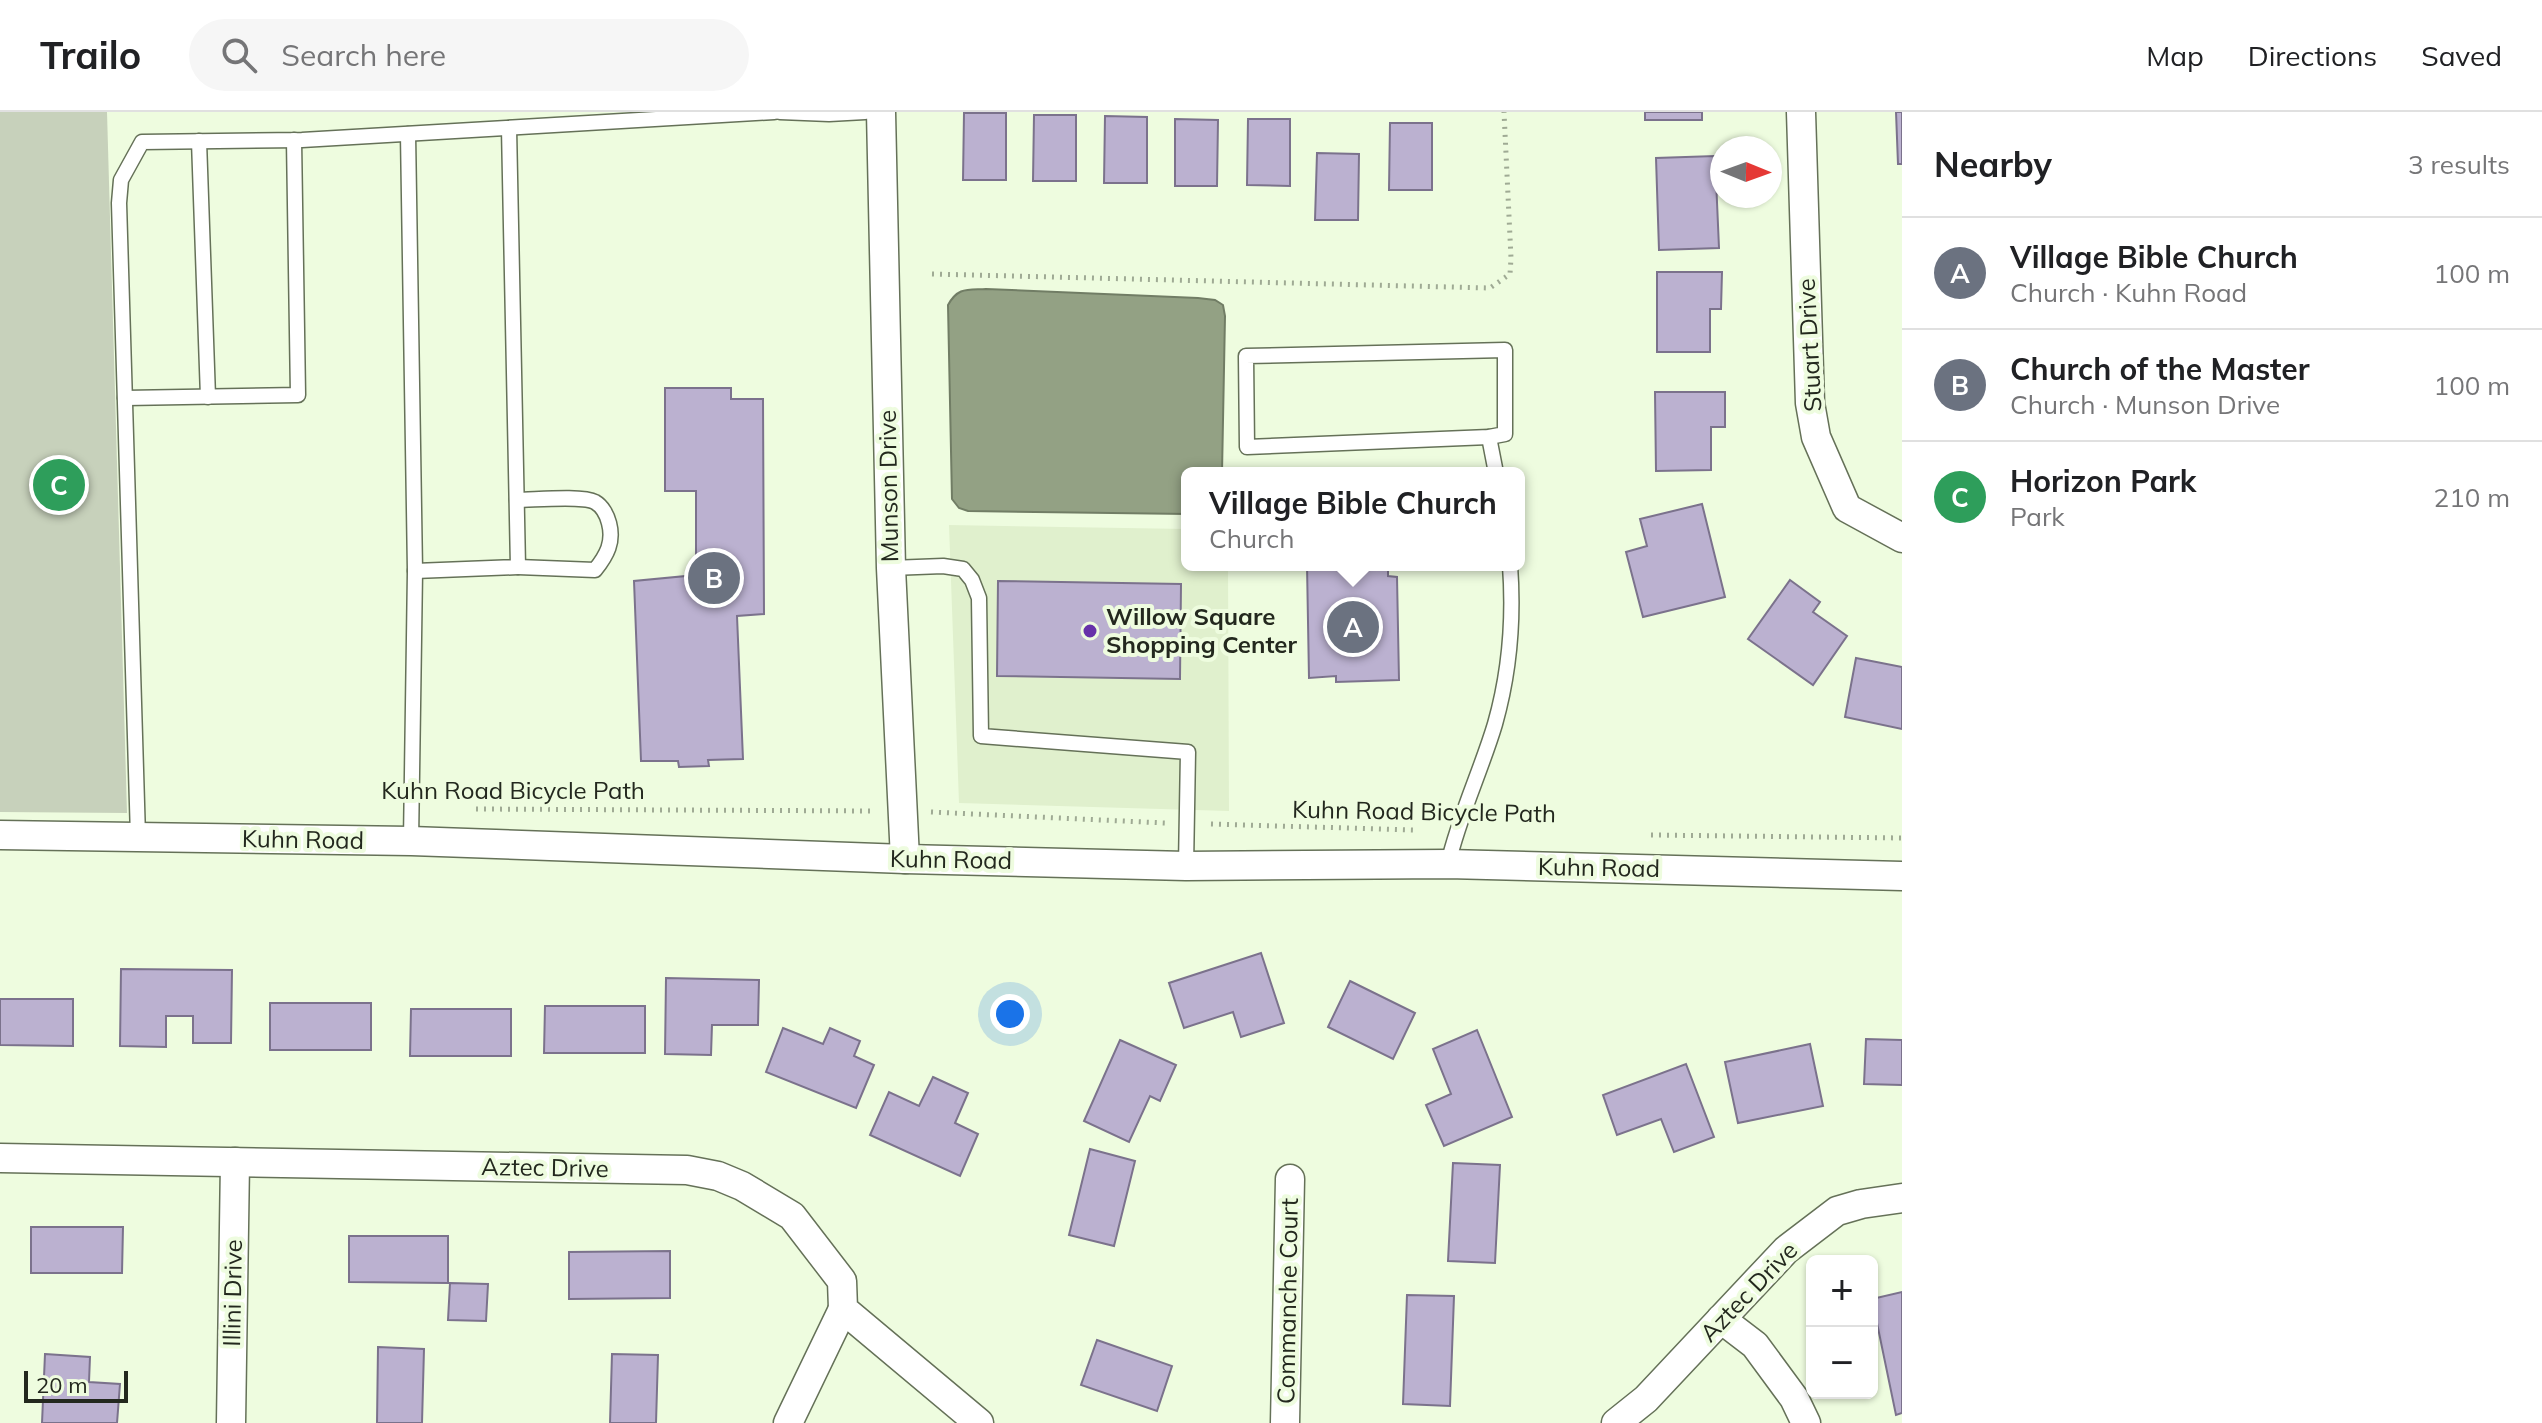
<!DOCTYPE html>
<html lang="en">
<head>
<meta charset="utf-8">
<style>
	body { margin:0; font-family:Mulish,sans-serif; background:#f6f6f6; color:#202124 }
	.controls { position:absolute; right:24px; bottom:24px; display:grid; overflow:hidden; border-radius:12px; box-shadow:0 2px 6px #0004 }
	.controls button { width:72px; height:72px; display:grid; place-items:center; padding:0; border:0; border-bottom:2px solid #e0e0e0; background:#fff; color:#202124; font:40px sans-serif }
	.compass { position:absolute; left:1710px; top:24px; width:72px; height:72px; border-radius:50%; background:#fff; box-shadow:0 2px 6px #0004; rotate:91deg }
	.scale { position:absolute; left:24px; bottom:20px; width:104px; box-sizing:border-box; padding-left:8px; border:4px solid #23281e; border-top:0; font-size:22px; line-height:28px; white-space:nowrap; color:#23281e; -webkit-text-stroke:6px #eefcdf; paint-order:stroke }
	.you { position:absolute; left:1010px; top:902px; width:28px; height:28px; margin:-20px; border:6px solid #fff; border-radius:50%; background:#1a73e8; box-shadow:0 0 0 12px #1a73e833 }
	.badge { display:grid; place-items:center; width:52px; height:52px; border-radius:50%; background:#6732a9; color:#fff; font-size:26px; font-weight:700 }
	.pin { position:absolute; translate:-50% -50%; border:4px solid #fff; box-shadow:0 2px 8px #0006 }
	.popup { position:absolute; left:1181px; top:355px; width:344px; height:104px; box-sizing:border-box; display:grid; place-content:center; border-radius:12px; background:#fff; filter:drop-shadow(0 2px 6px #0005); font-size:26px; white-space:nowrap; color:#757577 }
	.popup b { font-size:30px; color:#202124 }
	.popup::after { content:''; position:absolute; left:50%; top:100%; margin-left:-16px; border:16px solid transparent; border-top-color:#fff }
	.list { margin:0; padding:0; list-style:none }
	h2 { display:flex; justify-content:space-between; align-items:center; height:104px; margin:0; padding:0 32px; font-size:34px }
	h2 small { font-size:26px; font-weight:400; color:#757577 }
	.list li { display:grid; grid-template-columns:52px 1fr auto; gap:24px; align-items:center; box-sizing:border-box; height:112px; padding:0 32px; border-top:2px solid #e0e0e0 }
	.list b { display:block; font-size:30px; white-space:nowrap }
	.list p { margin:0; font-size:26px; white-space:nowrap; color:#757577 }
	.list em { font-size:26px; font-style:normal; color:#757577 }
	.icon { flex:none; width:44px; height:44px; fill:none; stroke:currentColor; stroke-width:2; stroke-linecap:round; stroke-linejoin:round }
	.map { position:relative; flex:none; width:1902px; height:1311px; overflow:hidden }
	header { display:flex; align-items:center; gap:48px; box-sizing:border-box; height:112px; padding:0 40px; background:#fff; border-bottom:2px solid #e0e0e0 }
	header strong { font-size:38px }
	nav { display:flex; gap:44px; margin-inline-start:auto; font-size:28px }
	.search { width:560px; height:72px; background:#f6f6f6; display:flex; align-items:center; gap:20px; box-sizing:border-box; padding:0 28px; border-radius:44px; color:#757577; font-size:30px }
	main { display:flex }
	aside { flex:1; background:#fff }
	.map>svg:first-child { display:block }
</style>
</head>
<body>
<header>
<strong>Trailo</strong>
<div class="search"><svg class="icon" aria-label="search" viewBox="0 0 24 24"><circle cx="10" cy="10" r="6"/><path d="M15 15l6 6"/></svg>Search here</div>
<nav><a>Map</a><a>Directions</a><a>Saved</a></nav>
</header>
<main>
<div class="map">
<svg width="1902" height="1311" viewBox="0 0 1902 1311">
	<rect width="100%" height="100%" fill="#eefcdf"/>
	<polygon fill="#e0f0cd" points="949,413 1187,417 1187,453 1228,453 1229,699 959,691"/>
	<polygon fill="#c7d1bb" points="0,0 107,0 127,701 0,700"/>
	<path fill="#93a184" stroke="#717d65" stroke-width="2" d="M986,177l212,9 17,2 8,5 2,11 -3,157h-35v41l-219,-3 -9,-3 -7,-9 -4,-194c10,-18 19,-15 38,-16z"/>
	<g fill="#bbb1d0" stroke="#7b728c" stroke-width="2">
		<rect x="1645" y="0" width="57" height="8"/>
		<polygon points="1896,0 1902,0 1902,52 1898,52"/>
		<polygon points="964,1 1006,1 1006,68 963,68"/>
		<polygon points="1034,3 1076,3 1076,69 1033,69"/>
		<polygon points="1105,4 1147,5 1147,71 1104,71"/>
		<polygon points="1175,7 1218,8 1217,74 1175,74"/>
		<polygon points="1248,7 1290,7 1290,74 1247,73"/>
		<polygon points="1390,11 1432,11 1432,78 1389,78"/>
		<polygon points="1317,41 1359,42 1358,108 1315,108"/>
		<polygon points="1715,44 1719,136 1659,138 1656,46"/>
		<polygon points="1657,160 1722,160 1721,197 1710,197 1710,240 1657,240"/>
		<polygon points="665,276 731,276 731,287 763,287 764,502 737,504 743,647 708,648 709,654 679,655 678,649 641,649 634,469 696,463 696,379 665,379"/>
		<polygon points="1655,280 1725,280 1725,315 1711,315 1711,358 1656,359"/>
		<polygon points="1702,392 1725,485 1643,505 1626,440 1647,434 1640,407"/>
		<polygon points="1307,453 1388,453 1388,464 1397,465 1399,568 1336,570 1336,564 1309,566"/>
		<polygon points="1790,468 1820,490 1813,500 1847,524 1813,573 1748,527"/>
		<polygon points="998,469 1181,472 1180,567 997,564"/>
		<polygon points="1856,546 1902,555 1902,617 1845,605"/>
		<polygon points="1261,841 1284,911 1241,925 1233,900 1184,916 1169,871"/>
		<polygon points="121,857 232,858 231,931 193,931 193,904 166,904 166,935 120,934"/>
		<polygon points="666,866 759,868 758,913 712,913 711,943 665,942"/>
		<polygon points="1350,869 1415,901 1393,947 1328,915"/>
		<polygon points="0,887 73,887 73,934 0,933"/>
		<rect x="270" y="891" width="101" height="47"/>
		<polygon points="545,894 645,894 645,941 544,941"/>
		<polygon points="411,897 511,897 511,944 410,944"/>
		<polygon points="783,916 823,932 830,916 860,929 854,944 874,953 856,996 766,960"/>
		<polygon points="1477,918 1512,1005 1444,1034 1426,993 1451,982 1433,937"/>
		<polygon points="1866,927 1902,928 1902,973 1864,972"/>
		<polygon points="1120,928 1176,953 1160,989 1150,984 1129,1030 1084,1009"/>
		<polygon points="1810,932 1823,994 1738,1011 1725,950"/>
		<polygon points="1686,952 1714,1025 1674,1040 1661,1007 1617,1023 1603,983"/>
		<polygon points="933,965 968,981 955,1011 978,1022 960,1064 870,1023 889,980 919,994"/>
		<polygon points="1090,1037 1135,1049 1114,1134 1069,1123"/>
		<polygon points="1453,1051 1500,1053 1495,1151 1448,1149"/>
		<polygon points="31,1115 123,1115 122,1161 31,1161"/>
		<polygon points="349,1124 448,1124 448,1171 349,1170"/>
		<polygon points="670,1139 670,1186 569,1187 569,1140"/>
		<polygon points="450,1171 488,1172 486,1209 448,1208"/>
		<polygon points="1902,1180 1902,1301 1896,1303 1872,1187"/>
		<polygon points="1407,1183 1454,1184 1450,1294 1403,1292"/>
		<polygon points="1097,1228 1172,1254 1157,1299 1081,1273"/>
		<polygon points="378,1235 424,1237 422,1311 377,1311"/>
		<polygon points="45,1242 90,1245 89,1270 120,1272 117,1311 42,1311"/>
		<polygon points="612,1242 658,1243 656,1311 610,1311"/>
	</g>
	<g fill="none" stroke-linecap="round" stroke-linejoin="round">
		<g stroke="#657158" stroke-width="17">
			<g id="lane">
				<polyline points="780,0 829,2 865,0"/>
				<polyline points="408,22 415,459"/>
				<polyline points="199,29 208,285"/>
				<polygon points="1505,238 1505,322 1489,325 1247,335 1246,244"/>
				<polyline points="125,286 298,283 294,28"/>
				<polyline points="1489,325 1496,361"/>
				<path d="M517,388c17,0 65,-5 78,2 7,4 12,13 14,21 5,19 -2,32 -14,47l-77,-3"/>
				<polyline points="891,456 943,454 963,457 972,468 979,486 981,624 1188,640 1186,754"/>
				<polyline points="138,725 119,91 121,68 142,30 302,28 774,0"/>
				<polyline points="411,729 415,459 518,455 509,16"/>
				<path d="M1448,752c11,-48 33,-93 47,-140 15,-53 19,-105 15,-159"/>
			</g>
		</g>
		<g stroke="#657158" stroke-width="31">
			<g id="street">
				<polyline points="881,0 891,456 905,747"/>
				<polyline points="1801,0 1810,291 1816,325 1847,396 1902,426"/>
				<polyline points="0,723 411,729 905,747 1186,754 1448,752 1902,764"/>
				<polyline points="0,1046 687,1058 718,1064 742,1074 792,1104 842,1169 843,1197 979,1311"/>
				<polyline points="1721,1207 1755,1233 1794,1286 1806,1311"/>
				<polyline points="231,1311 235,1050"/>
				<polyline points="788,1311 843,1197"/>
				<polyline points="1285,1311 1290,1067"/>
				<polyline points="1616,1311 1646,1287 1786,1138 1837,1099 1861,1092 1902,1086"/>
			</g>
		</g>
		<g stroke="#9faa94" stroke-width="5" stroke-dasharray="2 6" stroke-linecap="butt">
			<polyline points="932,162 1490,176 1510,162 1511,146 1504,0"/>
			<polyline points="476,697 873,699"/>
			<polyline points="931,700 1165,711"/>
			<polyline points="1211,712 1413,718"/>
			<polyline points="1651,723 1902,726"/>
		</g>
		<use href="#lane" stroke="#fff" stroke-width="14"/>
		<use href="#street" stroke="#fff" stroke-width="28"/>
	</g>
	<circle fill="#6732a9" stroke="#eefcdf" stroke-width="3" cx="1090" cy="519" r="8"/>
	<g text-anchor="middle" stroke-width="8" stroke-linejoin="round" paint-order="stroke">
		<g font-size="24" fill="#23281e" stroke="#eefcdf">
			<text transform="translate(1810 233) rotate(-93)" y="8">Stuart Drive</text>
			<text transform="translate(889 374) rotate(-91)" y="8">Munson Drive</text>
			<text x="513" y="687">Kuhn Road Bicycle Path</text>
			<text transform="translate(1424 700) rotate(1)" y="8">Kuhn Road Bicycle Path</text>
			<text transform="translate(303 728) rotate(1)" y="8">Kuhn Road</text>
			<text transform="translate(951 748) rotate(1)" y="8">Kuhn Road</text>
			<text transform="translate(1599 756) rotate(1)" y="8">Kuhn Road</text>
			<text transform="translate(545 1056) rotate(1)" y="8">Aztec Drive</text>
			<text transform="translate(1749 1180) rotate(-46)" y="8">Aztec Drive</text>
			<text transform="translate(233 1181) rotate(-89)" y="8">Illini Drive</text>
			<text transform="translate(1288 1189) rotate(-89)" y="8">Commanche Court</text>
		</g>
		<g font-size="24" font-weight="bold" fill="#23281e" stroke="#eefcdf" text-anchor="start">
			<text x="1106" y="513">Willow Square<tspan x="1106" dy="28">Shopping Center</tspan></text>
		</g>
	</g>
</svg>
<div class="controls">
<button>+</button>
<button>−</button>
</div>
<svg class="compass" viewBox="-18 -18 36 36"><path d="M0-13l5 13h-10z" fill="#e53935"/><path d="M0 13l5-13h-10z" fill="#757577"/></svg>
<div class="scale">20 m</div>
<div class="you"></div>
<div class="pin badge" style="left:1353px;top:515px;background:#6b7280">A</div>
<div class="popup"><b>Village Bible Church</b>Church</div>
<div class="pin badge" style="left:714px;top:466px;background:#6b7280">B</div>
<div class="pin badge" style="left:59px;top:373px;background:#2e9e5b">C</div>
</div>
<aside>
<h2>Nearby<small>3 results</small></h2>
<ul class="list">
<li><span class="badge" style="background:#6b7280">A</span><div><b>Village Bible Church</b><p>Church · Kuhn Road</p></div><em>100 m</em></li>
<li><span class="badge" style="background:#6b7280">B</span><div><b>Church of the Master</b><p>Church · Munson Drive</p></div><em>100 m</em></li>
<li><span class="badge" style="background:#2e9e5b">C</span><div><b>Horizon Park</b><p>Park</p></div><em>210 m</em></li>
</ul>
</aside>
</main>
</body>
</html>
